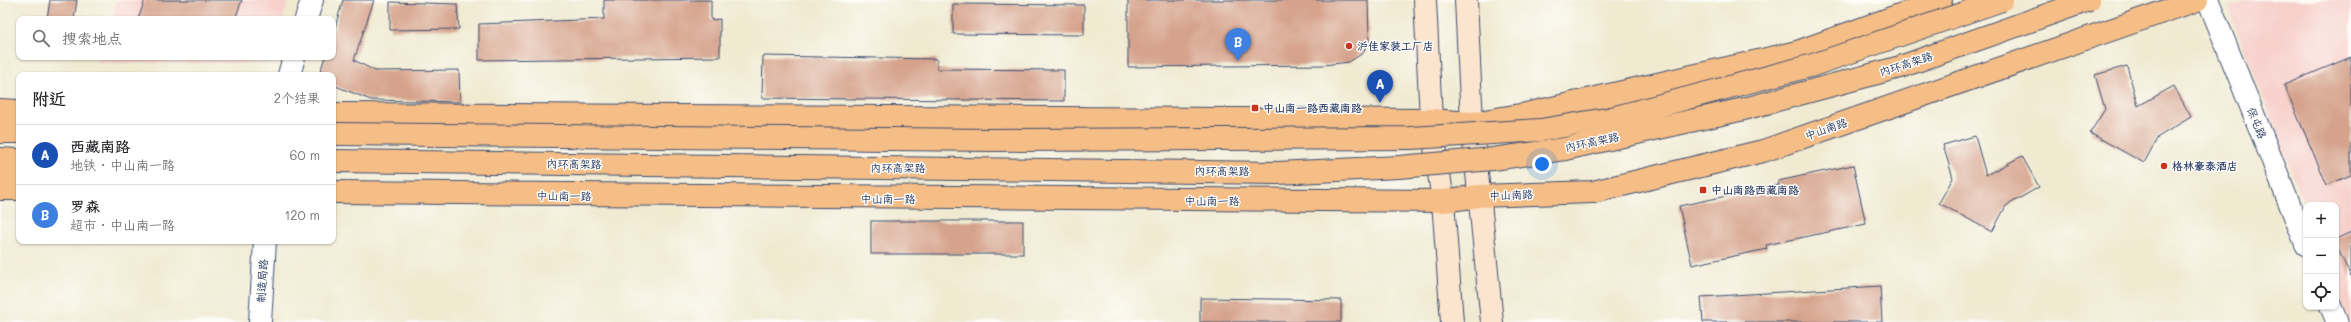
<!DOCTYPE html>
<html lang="zh">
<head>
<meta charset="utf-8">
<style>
	body { margin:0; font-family:Mali,"LXGW WenKai TC",sans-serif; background:#f6f6f6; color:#202124 }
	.controls { position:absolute; right:12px; bottom:12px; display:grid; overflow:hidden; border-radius:8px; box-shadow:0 1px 3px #0004 }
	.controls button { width:36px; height:36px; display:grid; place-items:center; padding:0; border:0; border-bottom:1px solid #e0e0e0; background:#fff; color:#202124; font:20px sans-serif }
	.you { position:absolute; left:1542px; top:164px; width:14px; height:14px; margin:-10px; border:3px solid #fff; border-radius:50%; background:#1a73e8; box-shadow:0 0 0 6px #1a73e833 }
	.badge { display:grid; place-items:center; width:26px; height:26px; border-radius:50%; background:#d93025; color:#fff; font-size:13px; font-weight:700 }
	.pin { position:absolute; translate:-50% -33px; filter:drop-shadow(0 1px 2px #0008) }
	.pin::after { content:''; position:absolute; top:21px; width:14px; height:12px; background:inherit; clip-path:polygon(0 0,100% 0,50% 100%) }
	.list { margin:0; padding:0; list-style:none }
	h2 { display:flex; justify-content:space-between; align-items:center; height:52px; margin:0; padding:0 16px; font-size:17px }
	h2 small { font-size:13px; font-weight:400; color:#757577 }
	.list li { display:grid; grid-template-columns:26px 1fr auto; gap:12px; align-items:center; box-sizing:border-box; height:60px; padding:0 16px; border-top:1px solid #e0e0e0 }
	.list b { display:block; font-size:15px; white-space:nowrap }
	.list p { margin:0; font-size:13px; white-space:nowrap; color:#757577 }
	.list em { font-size:13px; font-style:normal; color:#757577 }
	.icon { flex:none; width:22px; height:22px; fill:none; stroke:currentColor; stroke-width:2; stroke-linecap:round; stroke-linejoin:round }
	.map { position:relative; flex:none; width:2351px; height:322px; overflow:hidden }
	.search { position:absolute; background:#fff; box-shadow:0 1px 3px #0004; left:16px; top:16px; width:320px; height:44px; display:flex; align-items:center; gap:10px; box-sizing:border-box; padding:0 14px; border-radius:8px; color:#757577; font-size:15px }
	.panel { position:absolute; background:#fff; box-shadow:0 1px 3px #0004; left:16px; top:72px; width:320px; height:172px; border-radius:8px }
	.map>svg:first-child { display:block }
</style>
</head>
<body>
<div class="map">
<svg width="2351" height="322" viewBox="0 0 2351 322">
	<rect width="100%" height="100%" fill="#fdfcf7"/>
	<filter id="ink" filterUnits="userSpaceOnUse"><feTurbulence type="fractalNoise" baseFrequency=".025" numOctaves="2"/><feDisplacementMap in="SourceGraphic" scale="8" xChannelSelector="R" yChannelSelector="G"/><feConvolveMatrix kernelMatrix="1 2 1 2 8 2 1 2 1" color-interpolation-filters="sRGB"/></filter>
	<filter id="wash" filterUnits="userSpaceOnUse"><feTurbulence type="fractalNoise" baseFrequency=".012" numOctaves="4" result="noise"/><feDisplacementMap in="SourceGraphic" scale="16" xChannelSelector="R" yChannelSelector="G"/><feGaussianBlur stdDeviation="0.9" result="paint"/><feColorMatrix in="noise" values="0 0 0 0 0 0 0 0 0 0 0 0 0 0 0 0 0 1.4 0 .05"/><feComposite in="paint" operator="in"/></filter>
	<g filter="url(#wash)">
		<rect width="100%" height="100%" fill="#f0ead1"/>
		<g fill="#f7d0cb">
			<polygon points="117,0 289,0 283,19 111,19"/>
			<polygon points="2248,0 2351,0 2351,322 2349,322 2336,289 2336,205 2306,205 2306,210 2228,7"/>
			<polygon points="100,57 271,57 269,63 98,63"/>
		</g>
		<g id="blocks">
			<g fill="#d5a28b">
				<polygon points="50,0 77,0 74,19 47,19"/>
				<polygon points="145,0 242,0 235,19 138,19"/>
				<polygon points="343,0 374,0 354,60 375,71 459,70 460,102 371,100 333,85 333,75 319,75 325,57 333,57 333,34"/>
				<polygon points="604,0 711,0 711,20 720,19 720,57 479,60 479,24 604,19"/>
				<polygon points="1128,0 1368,0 1369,40 1363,53 1349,62 1324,65 1128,67"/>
				<polygon points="390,2 457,4 459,29 390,30"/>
				<polygon points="953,4 1084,5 1084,35 953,34"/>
				<polygon points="763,56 937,59 937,69 1064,70 1064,101 762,98"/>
				<polygon points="2351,57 2351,175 2327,185 2284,85"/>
				<polygon points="2127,66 2138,106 2174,86 2191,117 2158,137 2144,163 2090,133 2105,109 2095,75"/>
				<polygon points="1975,136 1986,175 2022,156 2039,187 2006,206 1992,232 1939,203 1953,178 1943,145"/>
				<polygon points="1853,165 1866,224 1766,245 1767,249 1692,265 1679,206 1779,185 1778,181"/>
				<rect x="871" y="221" width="152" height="33"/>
				<polygon points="2351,232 2351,277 2336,245 2336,239"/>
				<polygon points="1880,286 1882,322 1703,322 1701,297"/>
				<polygon points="1200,298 1341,300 1341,322 1200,322"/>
			</g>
		</g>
	</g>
	<g filter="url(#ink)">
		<use href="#blocks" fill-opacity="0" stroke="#3b4b6f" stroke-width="1"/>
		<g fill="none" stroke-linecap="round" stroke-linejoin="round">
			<g stroke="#3b4b6f" stroke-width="23">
				<g id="minor">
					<polyline points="2208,0 2306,245"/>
					<polyline points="2331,307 2337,322"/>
				</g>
			</g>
			<g stroke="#3b4b6f" stroke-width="24">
				<g id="tertiary">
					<polyline points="306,19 312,0"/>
					<polyline points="289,75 294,57"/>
					<polyline points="260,322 265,241"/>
				</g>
			</g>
			<g stroke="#3b4b6f" stroke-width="24">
				<g id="secondary">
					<polyline points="1425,0 1431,120 1443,201 1452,322"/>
					<polyline points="1466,0 1472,123 1492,322"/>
				</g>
			</g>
			<g stroke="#3b4b6f" stroke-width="24">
				<g id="primary">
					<polyline points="0,110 19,111"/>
					<polyline points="333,114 1431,120 1472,123 1526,114 1797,52 1941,0"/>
					<polyline points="0,189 19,189"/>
					<path d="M333,192c370,6 740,9 1110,9l36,-5 114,-4 170,-41 434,-151"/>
				</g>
			</g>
			<g stroke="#3b4b6f" stroke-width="24">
				<g id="trunk">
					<polyline points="0,132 19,132"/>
					<polyline points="0,159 19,160"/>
					<polyline points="0,177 19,177"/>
				</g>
			</g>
			<use href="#minor" stroke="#fff" stroke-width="21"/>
			<use href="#tertiary" stroke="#fff" stroke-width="22"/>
			<use href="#secondary" stroke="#fbe5cf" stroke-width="22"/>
			<use href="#primary" stroke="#f6be87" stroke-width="22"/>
			<use href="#trunk" stroke="#f6be87" stroke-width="22"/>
			<g stroke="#3b4b6f" stroke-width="24" stroke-linecap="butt">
				<g id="trunk-bridge">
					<polyline points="333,134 994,140 1411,138 1541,130 1612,118 1813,65 2002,0"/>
					<polyline points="333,161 1277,173 1399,167 1493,159 1565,149 1744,109 1900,67 2089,0"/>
				</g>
			</g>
			<use href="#trunk-bridge" stroke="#f6be87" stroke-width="22"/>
		</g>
	</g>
	<g fill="#c8321e" stroke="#fdfcf7" stroke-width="1.5">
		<circle cx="1349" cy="46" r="4"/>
		<rect x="1251" y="104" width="8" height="8" rx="2"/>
		<circle cx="2164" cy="166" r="4"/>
		<rect x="1699" y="186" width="8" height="8" rx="2"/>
	</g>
	<g text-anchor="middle" stroke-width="3" stroke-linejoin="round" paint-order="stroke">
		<g font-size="11" font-weight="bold" fill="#1b2f5e" stroke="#fdfcf7" text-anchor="start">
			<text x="1357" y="50">沪佳家装工厂店</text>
			<text x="1263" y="112">中山南一路西藏南路</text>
			<text x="2172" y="170">格林豪泰酒店</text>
			<text x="1711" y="194">中山南路西藏南路</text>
		</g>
		<g font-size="11" fill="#1b2f5e" stroke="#fdfcf7">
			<text transform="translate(1906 64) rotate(-18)" y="4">内环高架路</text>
			<text transform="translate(2257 123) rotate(68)" y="4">保屯路</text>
			<text transform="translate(1826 129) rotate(-19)" y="4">中山南路</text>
			<text transform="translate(1592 142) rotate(-12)" y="4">内环高架路</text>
			<text transform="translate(574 164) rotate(1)" y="4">内环高架路</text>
			<text x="898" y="172">内环高架路</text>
			<text transform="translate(1222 171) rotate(1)" y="4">内环高架路</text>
			<text transform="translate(1511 195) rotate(-2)" y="4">中山南路</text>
			<text transform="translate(564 196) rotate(1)" y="4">中山南一路</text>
			<text x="888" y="203">中山南一路</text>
			<text x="1212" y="205">中山南一路</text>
			<text transform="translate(262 281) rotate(-86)" y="4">制造局路</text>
		</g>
	</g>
</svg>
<div class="controls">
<button>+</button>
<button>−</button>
<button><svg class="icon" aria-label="locate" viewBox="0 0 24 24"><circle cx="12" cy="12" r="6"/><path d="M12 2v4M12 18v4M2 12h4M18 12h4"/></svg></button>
</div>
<div class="you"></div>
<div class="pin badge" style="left:1380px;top:103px;background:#1a4fb4">A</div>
<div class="pin badge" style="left:1238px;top:61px;background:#3f7fe0">B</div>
<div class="search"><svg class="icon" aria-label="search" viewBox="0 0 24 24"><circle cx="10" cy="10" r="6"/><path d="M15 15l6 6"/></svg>搜索地点</div>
<section class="panel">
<h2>附近<small>2个结果</small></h2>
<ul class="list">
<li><span class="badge" style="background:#1a4fb4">A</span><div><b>西藏南路</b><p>地铁 · 中山南一路</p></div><em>60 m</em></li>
<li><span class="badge" style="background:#3f7fe0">B</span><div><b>罗森</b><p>超市 · 中山南一路</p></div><em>120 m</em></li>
</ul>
</section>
</div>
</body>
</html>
